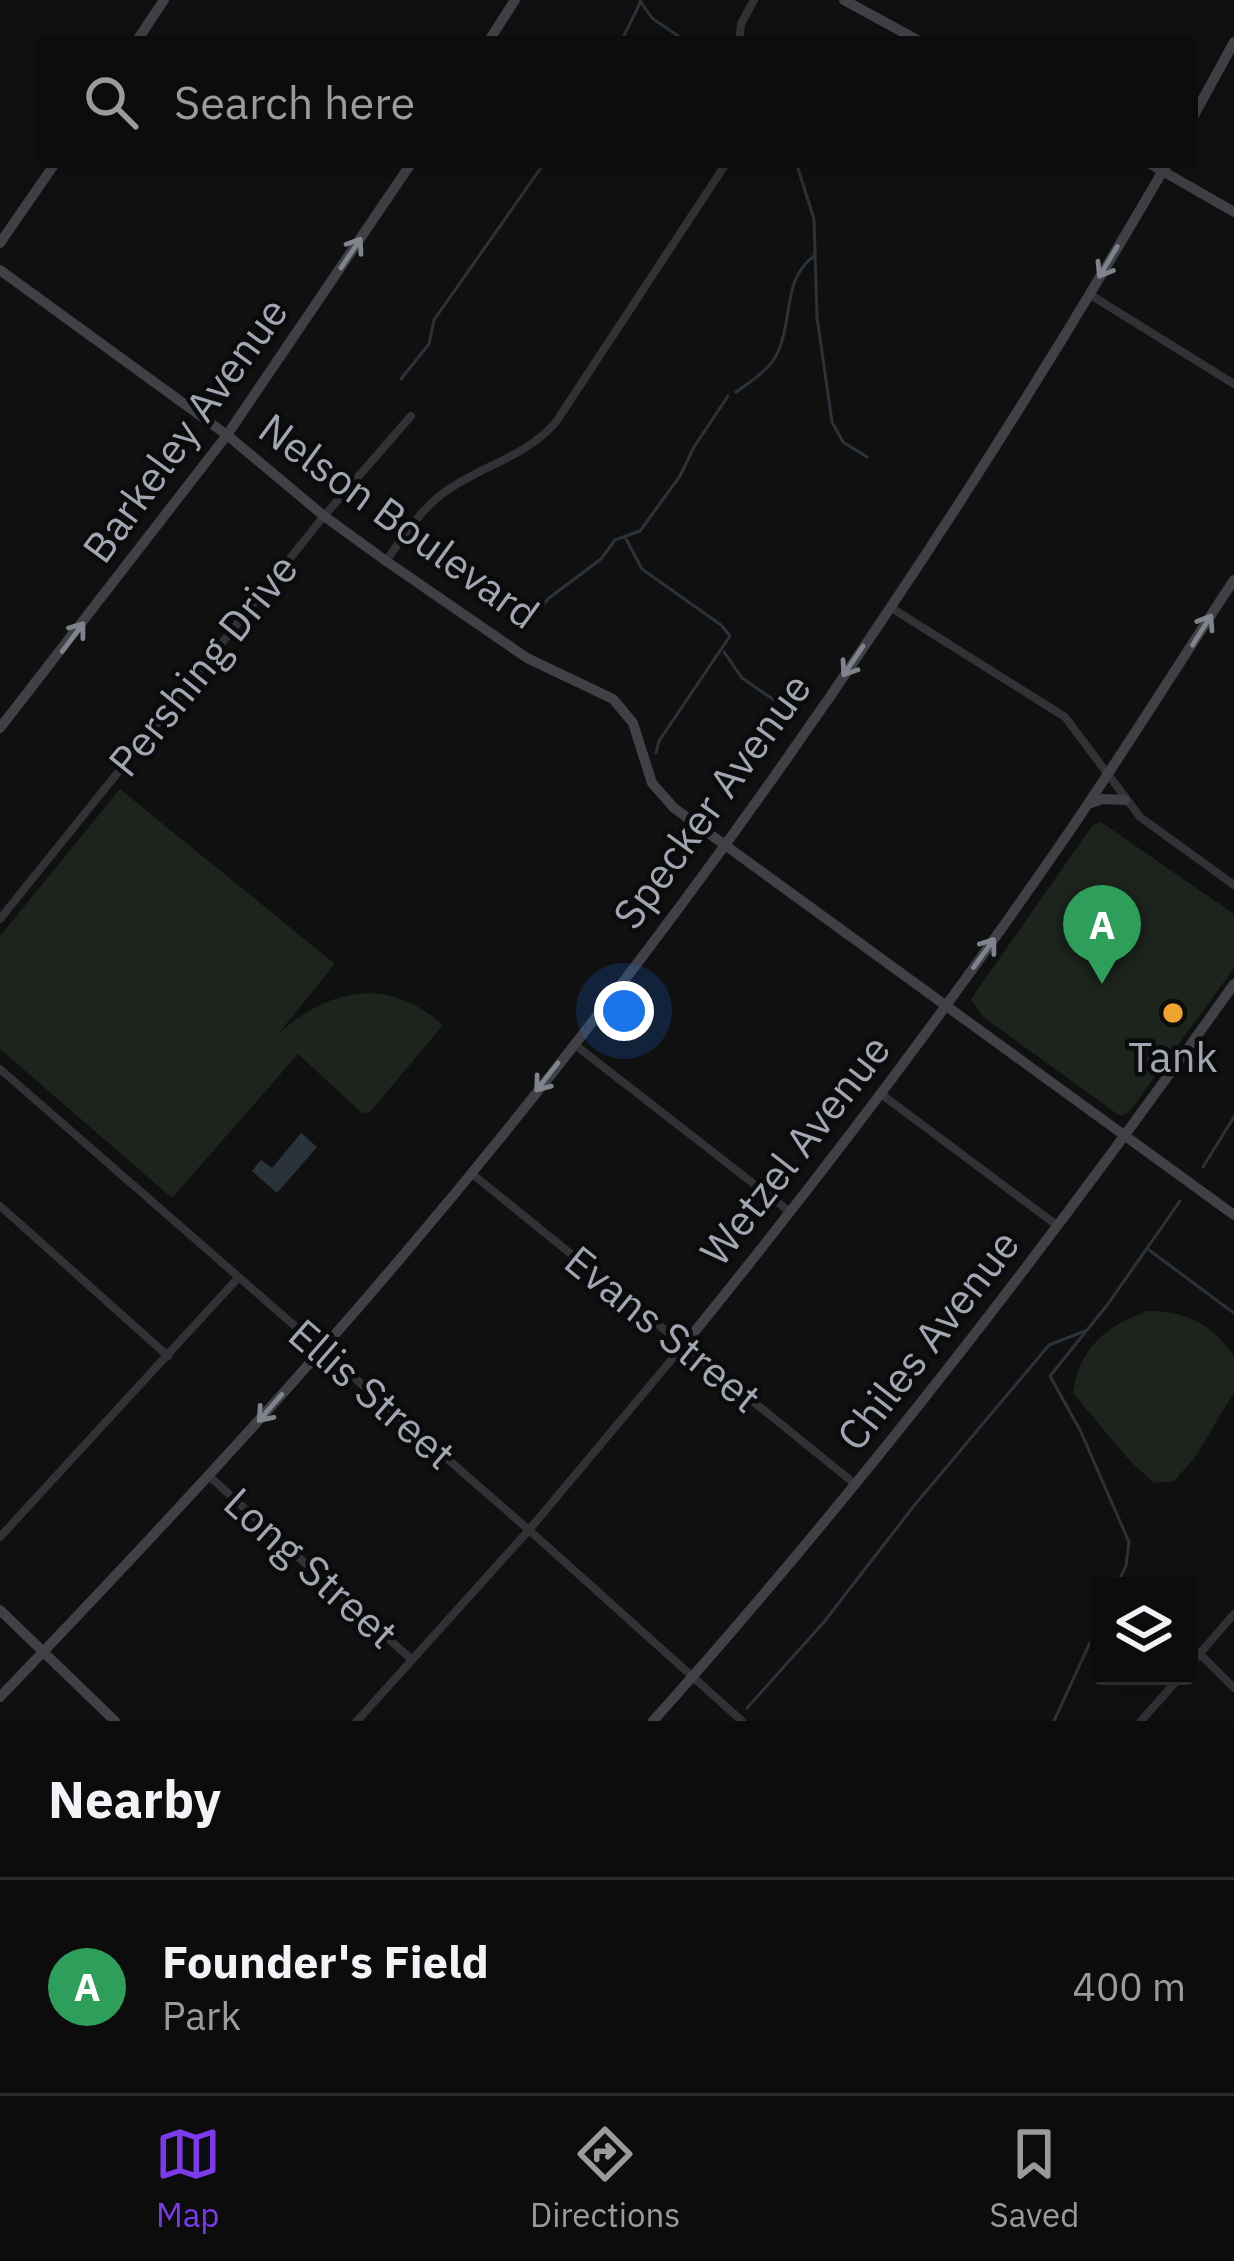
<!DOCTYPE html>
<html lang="en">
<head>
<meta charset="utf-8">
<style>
	body { margin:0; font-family:"IBM Plex Sans",sans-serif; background:#1a1a1b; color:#f1f3f6 }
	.controls { position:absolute; right:36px; bottom:36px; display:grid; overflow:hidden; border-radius:12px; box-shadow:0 12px 48px #0002 }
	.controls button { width:108px; height:108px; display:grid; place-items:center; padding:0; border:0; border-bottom:3px solid #2c2c2e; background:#0c0c0d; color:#f1f3f6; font:60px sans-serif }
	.you { position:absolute; left:624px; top:1011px; width:42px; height:42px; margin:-30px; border:9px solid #fff; border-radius:50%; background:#1a73e8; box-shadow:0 0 0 18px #1a73e833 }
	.badge { display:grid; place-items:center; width:78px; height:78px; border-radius:50%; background:#7c3aed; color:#fff; font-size:39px; font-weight:700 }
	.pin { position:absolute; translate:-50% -99px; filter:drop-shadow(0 3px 6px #0008) }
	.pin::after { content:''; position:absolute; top:63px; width:42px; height:36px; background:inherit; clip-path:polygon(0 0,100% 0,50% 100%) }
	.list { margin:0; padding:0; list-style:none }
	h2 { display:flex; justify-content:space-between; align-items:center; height:156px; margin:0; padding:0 48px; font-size:51px }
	h2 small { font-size:39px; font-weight:400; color:#9a9b9d }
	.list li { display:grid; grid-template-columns:78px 1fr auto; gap:36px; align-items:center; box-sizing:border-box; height:216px; padding:0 48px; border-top:3px solid #2c2c2e }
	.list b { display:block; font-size:45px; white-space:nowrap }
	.list p { margin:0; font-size:39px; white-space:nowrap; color:#9a9b9d }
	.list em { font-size:39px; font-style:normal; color:#9a9b9d }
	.icon { flex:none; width:66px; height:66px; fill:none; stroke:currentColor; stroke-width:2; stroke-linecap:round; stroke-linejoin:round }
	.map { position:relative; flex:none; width:1234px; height:1721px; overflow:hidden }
	.search { position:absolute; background:#0c0c0d; box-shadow:0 12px 48px #0002; left:36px; right:36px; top:36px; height:132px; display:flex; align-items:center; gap:30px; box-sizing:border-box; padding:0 42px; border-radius:12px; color:#9a9b9d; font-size:45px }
	.sheet { height:372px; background:#0c0c0d }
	nav { display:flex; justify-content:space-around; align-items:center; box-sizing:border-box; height:168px; border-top:3px solid #2c2c2e; background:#0c0c0d; font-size:33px; color:#9a9b9d }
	nav a { display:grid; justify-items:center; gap:6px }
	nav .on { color:#7c3aed }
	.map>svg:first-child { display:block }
</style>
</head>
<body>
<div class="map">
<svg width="1234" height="1721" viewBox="0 0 1234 1721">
	<rect width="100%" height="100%" fill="#101011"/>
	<g fill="#1c241d">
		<path d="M120,789l215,175 -57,70c51,-45 108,-59 165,-9l-73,87 -8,1 -64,-59 -126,144 -172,-149v-113z"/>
		<polygon points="1101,822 1234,914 1234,968 1129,1112 1120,1116 983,1017 971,999 1092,826"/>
		<path d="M1147,1311c39,0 66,13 87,46v35l-38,64 -22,25 -20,2 -24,-22 -57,-68c6,-45 33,-67 74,-82z"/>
	</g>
	<polygon fill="#2a3339" points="301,1133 317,1147 277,1193 252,1171 261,1160 272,1168"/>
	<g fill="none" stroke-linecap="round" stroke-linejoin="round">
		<g stroke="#2a3339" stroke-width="3">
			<polyline points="640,1 652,18 687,42"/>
			<polyline points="621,42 641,1"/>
			<polyline points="796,162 814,219 817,317 832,422 843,442 867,457"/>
			<polyline points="401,379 429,344 434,320 545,162"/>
			<path d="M736,392c15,-11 35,-23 42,-40 16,-35 3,-71 37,-97"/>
			<polyline points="626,539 642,569 721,625 730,636 659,741 656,753"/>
			<polyline points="521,631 549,598 601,559 615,540 640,531 680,476 694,447 728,396"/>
			<polyline points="724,652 742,678 793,713"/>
			<polyline points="1203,1167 1234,1117"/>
			<polyline points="1149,1250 1234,1313"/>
			<polyline points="1116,1586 1126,1566 1129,1542 1080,1430 1050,1376 1108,1304 1180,1201"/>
			<polyline points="747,1708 824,1622 913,1507 1049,1345 1085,1331"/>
			<polyline points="1054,1721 1099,1623"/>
		</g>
		<g stroke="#313236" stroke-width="8">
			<polyline points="739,42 741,24 754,0"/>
			<polyline points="1089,294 1234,384"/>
			<path d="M386,561c17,-24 33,-49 56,-67 37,-28 83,-36 114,-72l171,-260"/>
			<polyline points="890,607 1065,717 1140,817 1234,885"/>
			<polyline points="0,919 324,516 411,416"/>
			<polyline points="574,1044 790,1212"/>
			<polyline points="0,1069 529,1530 742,1721"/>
			<polyline points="881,1094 1058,1226"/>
			<polyline points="471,1173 855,1484"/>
			<polyline points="0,1206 168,1356"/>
			<polyline points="209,1476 412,1660"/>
			<polyline points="0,1537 238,1278"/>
			<polyline points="1200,1654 1234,1688"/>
			<polyline points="1189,1666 1234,1614"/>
			<polyline points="357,1721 529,1530 683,1346"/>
			<polyline points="1141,1721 1181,1676"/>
		</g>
		<g stroke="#3f4146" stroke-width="10">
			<polyline points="844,0 921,42"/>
			<polyline points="136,42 164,0"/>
			<polyline points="488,42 515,0"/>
			<polyline points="1192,119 1234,42"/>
			<polyline points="1147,162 1234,212"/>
			<polyline points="0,243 56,162"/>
			<polyline points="0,270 227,435 324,516 386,561 527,658 613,699 633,723 652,783 674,808 1234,1215"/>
			<polyline points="0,728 227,435 412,162"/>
			<polyline points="1091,803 1103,799 1125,800"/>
			<path d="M683,1346c131,-161 257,-327 375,-498 61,-88 117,-179 176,-268"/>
			<polyline points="0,1610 115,1721"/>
			<path d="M0,1697c137,-143 272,-287 400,-438 289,-340 544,-711 768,-1097"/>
			<path d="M653,1721c209,-233 400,-482 581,-737"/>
		</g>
	</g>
	<defs><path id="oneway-shaft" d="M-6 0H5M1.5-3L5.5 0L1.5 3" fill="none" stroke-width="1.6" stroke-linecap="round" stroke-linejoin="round" transform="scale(3)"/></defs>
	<g stroke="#7f838c">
		<use href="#oneway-shaft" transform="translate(351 253) rotate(-56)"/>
		<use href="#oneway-shaft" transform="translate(1108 262) rotate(121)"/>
		<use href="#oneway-shaft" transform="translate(1202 630) rotate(-58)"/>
		<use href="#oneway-shaft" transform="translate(73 637) rotate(-53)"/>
		<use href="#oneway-shaft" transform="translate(853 661) rotate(124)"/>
		<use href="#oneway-shaft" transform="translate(984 953) rotate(-54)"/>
		<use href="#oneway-shaft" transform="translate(547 1077) rotate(128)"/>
		<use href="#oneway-shaft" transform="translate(270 1408) rotate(131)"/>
	</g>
	<circle fill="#eda32c" stroke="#0b0b0c" stroke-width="4.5" cx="1173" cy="1013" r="12"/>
	<g text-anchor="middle" stroke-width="9" stroke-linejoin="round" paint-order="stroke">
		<g font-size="42" fill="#a1a7b2" stroke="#0b0b0c">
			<text transform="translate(185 430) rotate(-54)" y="15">Barkeley Avenue</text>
			<text transform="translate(399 521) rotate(36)" y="15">Nelson Boulevard</text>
			<text transform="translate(203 665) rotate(-51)" y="15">Pershing Drive</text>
			<text transform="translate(712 801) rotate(-54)" y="15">Specker Avenue</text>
			<text transform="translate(795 1150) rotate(-52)" y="15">Wetzel Avenue</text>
			<text transform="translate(663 1329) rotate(39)" y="15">Evans Street</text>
			<text transform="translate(928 1340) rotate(-52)" y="15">Chiles Avenue</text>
			<text transform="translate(372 1394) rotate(41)" y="15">Ellis Street</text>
			<text transform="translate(311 1568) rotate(42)" y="15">Long Street</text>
		</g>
		<g font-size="42" fill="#a1a7b2" stroke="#0b0b0c">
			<text x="1173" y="1072">Tank</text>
		</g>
	</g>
</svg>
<div class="controls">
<button><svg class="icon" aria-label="layers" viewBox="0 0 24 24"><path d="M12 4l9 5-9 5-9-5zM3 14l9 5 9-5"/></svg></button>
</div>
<div class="you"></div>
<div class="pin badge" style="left:1102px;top:984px;background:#2e9e5b">A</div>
<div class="search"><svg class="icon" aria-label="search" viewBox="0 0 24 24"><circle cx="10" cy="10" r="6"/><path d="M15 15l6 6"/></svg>Search here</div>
</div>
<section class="sheet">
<h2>Nearby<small></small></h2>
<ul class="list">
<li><span class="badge" style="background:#2e9e5b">A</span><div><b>Founder's Field</b><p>Park</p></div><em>400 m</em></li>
</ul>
</section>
<nav>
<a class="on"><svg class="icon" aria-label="map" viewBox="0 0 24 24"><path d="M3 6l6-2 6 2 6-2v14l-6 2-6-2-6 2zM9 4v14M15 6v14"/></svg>Map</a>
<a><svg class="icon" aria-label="directions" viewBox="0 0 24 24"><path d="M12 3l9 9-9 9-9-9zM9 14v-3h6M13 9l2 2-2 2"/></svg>Directions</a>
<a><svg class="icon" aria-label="saved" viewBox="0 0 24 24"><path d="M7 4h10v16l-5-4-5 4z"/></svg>Saved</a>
</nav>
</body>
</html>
